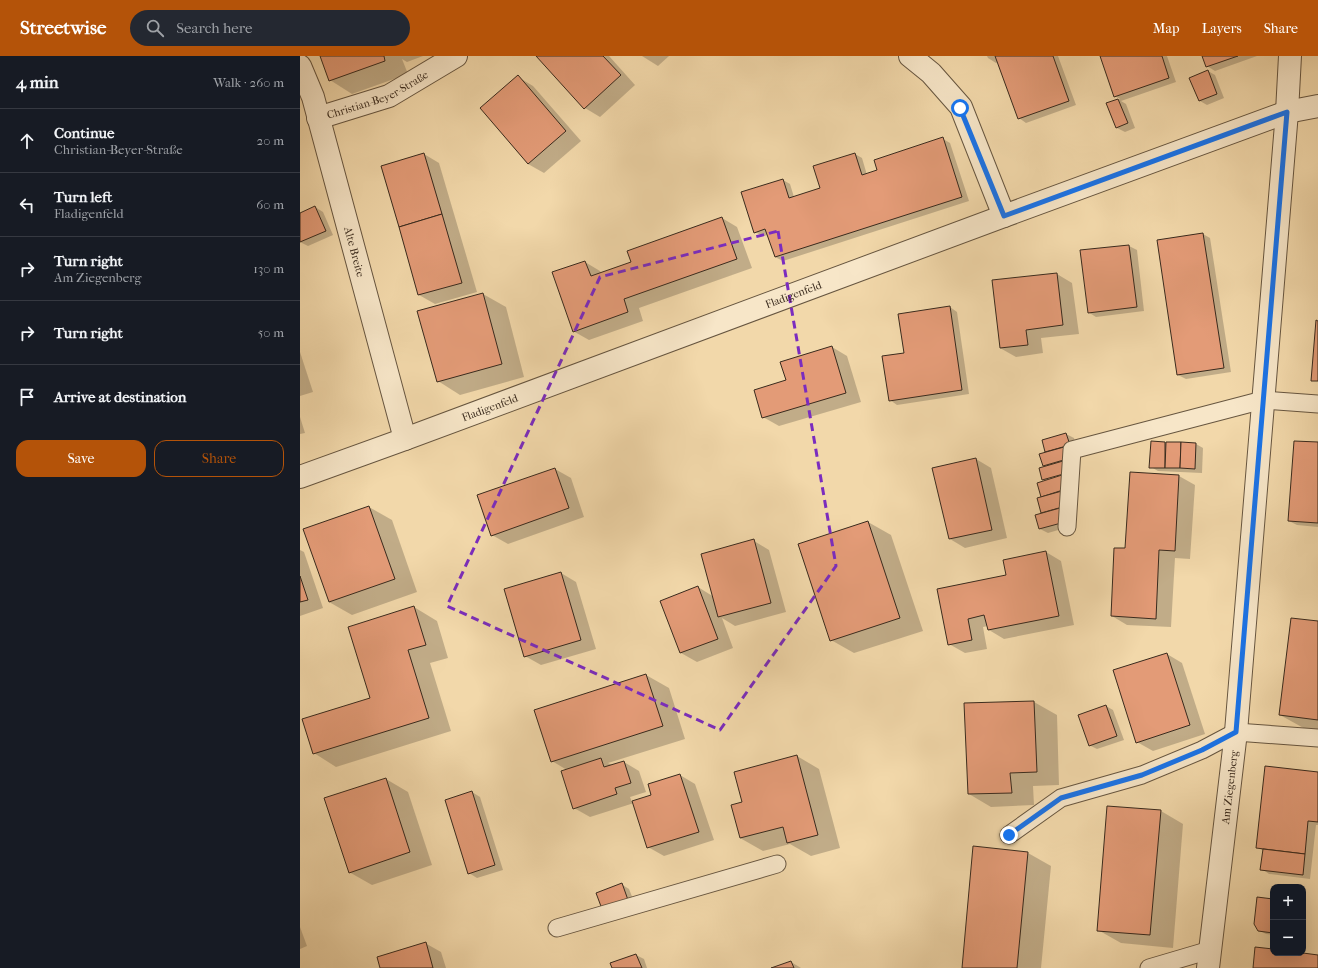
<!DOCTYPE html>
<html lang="en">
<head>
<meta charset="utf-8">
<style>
	body { margin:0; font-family:"IM FELL French Canon",serif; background:#242831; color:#f1f3f6 }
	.controls { position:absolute; right:12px; bottom:12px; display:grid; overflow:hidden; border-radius:8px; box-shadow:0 4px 16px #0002 }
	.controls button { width:36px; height:36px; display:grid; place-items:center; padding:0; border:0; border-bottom:1px solid #363941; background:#171b24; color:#f1f3f6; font:20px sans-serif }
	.stop { position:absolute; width:12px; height:12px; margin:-9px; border:3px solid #1a73e8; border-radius:50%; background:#fff }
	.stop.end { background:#1a73e8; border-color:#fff; box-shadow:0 1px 4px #0008 }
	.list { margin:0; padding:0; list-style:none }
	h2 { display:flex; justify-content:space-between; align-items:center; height:52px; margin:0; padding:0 16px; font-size:17px }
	h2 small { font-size:13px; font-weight:400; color:#9ea1a6 }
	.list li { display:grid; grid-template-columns:26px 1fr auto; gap:12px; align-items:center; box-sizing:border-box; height:64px; padding:0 16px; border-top:1px solid #363941 }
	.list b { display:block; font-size:15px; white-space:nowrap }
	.list p { margin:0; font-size:13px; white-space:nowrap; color:#9ea1a6 }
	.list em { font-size:13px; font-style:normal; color:#9ea1a6 }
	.actions { display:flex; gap:8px; padding:12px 16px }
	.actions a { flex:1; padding:9px 0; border:1px solid #b45309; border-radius:12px; text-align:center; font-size:14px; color:#b45309 }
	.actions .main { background:#b45309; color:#fff }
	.icon { flex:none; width:22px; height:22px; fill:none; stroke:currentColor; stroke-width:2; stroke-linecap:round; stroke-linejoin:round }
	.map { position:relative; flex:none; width:1018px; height:912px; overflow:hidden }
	header { display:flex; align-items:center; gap:24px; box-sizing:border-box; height:56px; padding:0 20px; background:#b45309; color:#fff }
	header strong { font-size:19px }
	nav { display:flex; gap:22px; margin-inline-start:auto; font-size:14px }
	.search { width:280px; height:36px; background:#242831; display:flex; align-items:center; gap:10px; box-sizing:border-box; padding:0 14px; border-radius:22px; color:#9ea1a6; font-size:15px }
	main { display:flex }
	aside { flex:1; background:#171b24 }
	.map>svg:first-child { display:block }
</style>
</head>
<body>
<header>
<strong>Streetwise</strong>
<div class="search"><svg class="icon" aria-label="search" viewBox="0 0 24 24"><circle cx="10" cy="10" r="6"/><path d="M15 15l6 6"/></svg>Search here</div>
<nav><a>Map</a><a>Layers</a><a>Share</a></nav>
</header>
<main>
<aside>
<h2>4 min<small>Walk · 260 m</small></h2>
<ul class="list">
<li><svg class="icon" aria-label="ahead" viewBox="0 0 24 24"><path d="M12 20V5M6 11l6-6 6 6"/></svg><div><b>Continue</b><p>Christian-Beyer-Straße</p></div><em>20 m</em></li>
<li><svg class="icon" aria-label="left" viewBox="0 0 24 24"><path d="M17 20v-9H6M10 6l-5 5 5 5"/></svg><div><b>Turn left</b><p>Fladigenfeld</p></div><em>60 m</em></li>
<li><svg class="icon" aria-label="right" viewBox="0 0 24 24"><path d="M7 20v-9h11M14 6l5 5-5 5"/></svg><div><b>Turn right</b><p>Am Ziegenberg</p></div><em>130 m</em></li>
<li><svg class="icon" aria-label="right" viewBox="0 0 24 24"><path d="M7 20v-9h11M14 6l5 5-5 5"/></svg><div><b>Turn right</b></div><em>50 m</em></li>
<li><svg class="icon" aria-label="arrive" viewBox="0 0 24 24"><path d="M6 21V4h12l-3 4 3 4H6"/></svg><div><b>Arrive at destination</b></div></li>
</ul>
<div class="actions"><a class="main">Save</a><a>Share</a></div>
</aside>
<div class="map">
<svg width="1018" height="912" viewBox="0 0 1018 912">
	<rect width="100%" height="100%" fill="#f2d8aa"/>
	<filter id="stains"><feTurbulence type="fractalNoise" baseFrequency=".005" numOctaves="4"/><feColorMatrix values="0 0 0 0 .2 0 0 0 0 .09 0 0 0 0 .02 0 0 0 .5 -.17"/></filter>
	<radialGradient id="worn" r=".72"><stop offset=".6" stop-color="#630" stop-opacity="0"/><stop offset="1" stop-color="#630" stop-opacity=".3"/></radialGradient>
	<g fill="#0003" fill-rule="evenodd">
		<polygon points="21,0 123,0 107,6 102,3 108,18 52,38 30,24"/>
		<polygon points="237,0 309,0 335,29 300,61 285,52"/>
		<polygon points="342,0 369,0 358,10"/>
		<polygon points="687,0 758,0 776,49 726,67 719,62 698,6 696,7 688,2"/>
		<polygon points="801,0 867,0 876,26 821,45 826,48 835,72 825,76 817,72 808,48 820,43 815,40"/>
		<polygon points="903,0 957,0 915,15 907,10"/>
		<polygon points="908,15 915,19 924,42 907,49 900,45"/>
		<polygon points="218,21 233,30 281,85 244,117 228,108 181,52"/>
		<polygon points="643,83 650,87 669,145 483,205 475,201 468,179 463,180 455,176 483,124 490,128 494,141 522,132 555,98 562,102 567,119 579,115"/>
		<polygon points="124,98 139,107 177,236 135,248 119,239 82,110"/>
		<polygon points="15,151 23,156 33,179 8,190 0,186 0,158"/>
		<polygon points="422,162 437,171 452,212 339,252 343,265 289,284 273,275 285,206 300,215 301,217 332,207"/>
		<polygon points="903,178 910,182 931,316 886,323 878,319"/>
		<polygon points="829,190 837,194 844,255 796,261 788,256"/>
		<polygon points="757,218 772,227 779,278 741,282 743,297 716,301 700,292"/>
		<polygon points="183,238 206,251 224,321 160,339 138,325"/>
		<polygon points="650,251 657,256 669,338 597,349 590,344 605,298"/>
		<polygon points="532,291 547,300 561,346 479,370 463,361 487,325"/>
		<polygon points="0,296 13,336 0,340"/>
		<polygon points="0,361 5,377 0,378"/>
		<path d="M766,378l8,4 3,11 -5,77 -24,7 -8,-4 2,-15 -4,-15 5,-1 3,-17 -3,-2 2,-12 -4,-13 5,-1 -3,-13zM772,415v2l-24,7v-2z"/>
		<polygon points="852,386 896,388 903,392 902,417 858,415 851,411"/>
		<polygon points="1018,387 1018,471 997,469 989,465"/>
		<polygon points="676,403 691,412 707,482 665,492 650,483"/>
		<polygon points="255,413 271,422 284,461 208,488 192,479"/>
		<polygon points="831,417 879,420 895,429 890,503 875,502 871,571 827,569 812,560 826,493"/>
		<polygon points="69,451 92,464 117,536 52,559 29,546"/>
		<polygon points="568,466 591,479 623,575 554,597 531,584 500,488"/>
		<polygon points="454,485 469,494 486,556 435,570 422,562 433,592 397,606 381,597 398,531 414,541"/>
		<polygon points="0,494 4,496 23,552 0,560"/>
		<polygon points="746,496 761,505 774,569 704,583 689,574 688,570 683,571 687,593 665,597 649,588 638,533 707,520"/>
		<polygon points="261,517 276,526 296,593 241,609 225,600"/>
		<polygon points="114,551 137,565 148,602 130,607 151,675 36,711 14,697 71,643"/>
		<polygon points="1018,567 1018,680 980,659"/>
		<polygon points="867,598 882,607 905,678 853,695 837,686"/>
		<polygon points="346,619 369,632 385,683 308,707 312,709 324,706 339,715 346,736 330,741 332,746 352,740 380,719 395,728 414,784 364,800 348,791 334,747 290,761 274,752 267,714 252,705"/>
		<polygon points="734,646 757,659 759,729 733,730 734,749 691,751 669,738 666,648"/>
		<polygon points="806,650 813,654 824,684 797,693 789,689"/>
		<polygon points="497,700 519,713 540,792 511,800 490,788 463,795 440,782 443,747"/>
		<polygon points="1018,717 1018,769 1016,769 1010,823 969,818 962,813 964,795 957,791"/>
		<polygon points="86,723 108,736 132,809 72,829 49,816"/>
		<polygon points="172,736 180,741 203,814 177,822 169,817"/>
		<polygon points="861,755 883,768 873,892 821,887 798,874"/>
		<polygon points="674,792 728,797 751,810 741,912 664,912"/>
		<polygon points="321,828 329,833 335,848 310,857"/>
		<polygon points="973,844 973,879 966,878 958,874"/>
		<polygon points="0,871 7,890 0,893"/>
		<polygon points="125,887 141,896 146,912 81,912"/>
		<polygon points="336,899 344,903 347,912 313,912"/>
		<polygon points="491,906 501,912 474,912"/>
	</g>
	<g fill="#e39b77" stroke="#392a1d">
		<polygon points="20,0 84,0 85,5 29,25"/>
		<polygon points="236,0 303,0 321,19 284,53"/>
		<polygon points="695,0 753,0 769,45 718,63"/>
		<polygon points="800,0 862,0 869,22 814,41"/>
		<polygon points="902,0 938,0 906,11"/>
		<polygon points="908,14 917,38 899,45 889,22"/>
		<polygon points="218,19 266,75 228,108 180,52"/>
		<polygon points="818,43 828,67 816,72 806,47"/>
		<polygon points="643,81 662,141 475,201 465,173 454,177 441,136 483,123 489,142 520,132 513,110 555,97 562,119 577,114 574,104"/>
		<polygon points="124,97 142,158 99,171 81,110"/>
		<polygon points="15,150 26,175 0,186 0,157"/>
		<polygon points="142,158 162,227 118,239 99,171"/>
		<polygon points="422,161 437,203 324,243 328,256 273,276 252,216 285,205 291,220 331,206 327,195"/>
		<polygon points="903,177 924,312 877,319 857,184"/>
		<polygon points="829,189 837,251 788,257 780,194"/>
		<polygon points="757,217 763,269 726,274 728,289 700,292 692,224"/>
		<polygon points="183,237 202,308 137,326 117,255"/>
		<polygon points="650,250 662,334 589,345 582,300 604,297 598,258"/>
		<polygon points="1016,264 1018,265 1018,325 1011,325"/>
		<polygon points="532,290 546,337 462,362 454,334 486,324 480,306"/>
		<polygon points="766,377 770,389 745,396 742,384"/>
		<polygon points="851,385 865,386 865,412 849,412"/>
		<polygon points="994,385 1018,386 1018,467 988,465"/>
		<polygon points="866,386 881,386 880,412 865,412"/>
		<polygon points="881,386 896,387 895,413 880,412"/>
		<polygon points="764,391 767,403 743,410 739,398"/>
		<polygon points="676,402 692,474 649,483 632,412"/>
		<polygon points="763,405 767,417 742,424 739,412"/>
		<polygon points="255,412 269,452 191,480 177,439"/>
		<polygon points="830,416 879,419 875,495 859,494 856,563 811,560 814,492 825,492"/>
		<polygon points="762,419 766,433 741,441 737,427"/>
		<polygon points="762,435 766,450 741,457 737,442"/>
		<polygon points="69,450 95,523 29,546 3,473"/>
		<polygon points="760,452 765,466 739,473 735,459"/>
		<polygon points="568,465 600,562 530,585 498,488"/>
		<polygon points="454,483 471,547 418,561 401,498"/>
		<polygon points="746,495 759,560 688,574 684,559 668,563 672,584 648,589 637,533 706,519 703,504"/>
		<polygon points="261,516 281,584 224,601 204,533"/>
		<polygon points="0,520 8,544 0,546"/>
		<polygon points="398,530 418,583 380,597 360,545"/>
		<polygon points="114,550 126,589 108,594 129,662 13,698 2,663 70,642 48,571"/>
		<polygon points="991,562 1018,565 1018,664 979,659"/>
		<polygon points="867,597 890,669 836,687 813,614"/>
		<polygon points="346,618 363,670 251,706 234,654"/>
		<polygon points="734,645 737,716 710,717 712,737 668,738 664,647"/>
		<polygon points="806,649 817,680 789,690 778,659"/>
		<polygon points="497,699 518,779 487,787 483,771 440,782 431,749 442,746 434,716"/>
		<polygon points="301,702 304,711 324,705 331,727 315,732 317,738 273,753 261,715"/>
		<polygon points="965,710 1018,716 1018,766 1008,765 1005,798 956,792"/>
		<polygon points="380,718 399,776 347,792 332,745 351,739 348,728"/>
		<polygon points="86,722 110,796 49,817 24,742"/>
		<polygon points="172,735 195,809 168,818 145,744"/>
		<polygon points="807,750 861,754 850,879 797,875"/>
		<polygon points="673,790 728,796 717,912 662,912"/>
		<polygon points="963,793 1005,798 1003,819 960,814"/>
		<polygon points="322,827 328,844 302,853 296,837"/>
		<polygon points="957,841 973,843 973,877 958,875 954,868"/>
		<polygon points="126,886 133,912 80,912 77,901"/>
		<polygon points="955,891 973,893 973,897 1003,897 1018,899 1018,912 953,912"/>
		<polygon points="336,898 342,912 312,912 310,907"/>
		<polygon points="491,905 494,912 471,912"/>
	</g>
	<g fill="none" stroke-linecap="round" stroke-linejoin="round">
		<g stroke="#675640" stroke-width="19">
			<g id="lane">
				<polyline points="767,471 772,394 963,344 1018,348"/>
				<polyline points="709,779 761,742 842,719 902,694 936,676 1018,682"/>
				<polyline points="257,872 477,808"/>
				<polyline points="849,912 910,894"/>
			</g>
		</g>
		<g stroke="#675640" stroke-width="24">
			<g id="street">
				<polyline points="610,0 631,17 661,51 704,160"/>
				<path id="s1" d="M0,10l13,31 92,342"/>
				<path id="s2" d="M18,62l71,-22 67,-40"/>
				<path id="s3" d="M0,421l105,-38 599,-223 283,-104 31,-6"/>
				<path id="s4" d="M908,912l28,-236 51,-620 3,-56"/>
			</g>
		</g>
		<use href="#lane" stroke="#f7e6c8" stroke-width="17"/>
		<use href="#street" stroke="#f7e6c8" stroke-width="22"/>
	</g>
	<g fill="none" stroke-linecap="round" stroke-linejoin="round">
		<polyline stroke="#1a73e8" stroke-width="5" points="660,52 704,160 987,56 936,676 902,694 842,719 761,742 709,779"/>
	</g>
	<path fill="none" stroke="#7b2cbf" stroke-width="3" stroke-dasharray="8 5" stroke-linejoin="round" d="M478,175l58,335 -116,164 -273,-124 153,-329z"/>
	<g text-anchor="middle" stroke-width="3.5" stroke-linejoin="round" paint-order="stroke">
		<g font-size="11" fill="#392a1d" stroke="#f7e6c8">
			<text dy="4" stroke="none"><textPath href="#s2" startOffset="64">Christian-Beyer-Straße</textPath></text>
			<text dy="4" stroke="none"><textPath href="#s1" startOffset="194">Alte Breite</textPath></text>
			<text dy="4" stroke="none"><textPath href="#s3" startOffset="526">Fladigenfeld</textPath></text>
			<text dy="4" stroke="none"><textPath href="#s3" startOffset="202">Fladigenfeld</textPath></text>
			<text dy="4" stroke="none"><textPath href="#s4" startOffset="182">Am Ziegenberg</textPath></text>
		</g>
	</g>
	<rect width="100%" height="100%" filter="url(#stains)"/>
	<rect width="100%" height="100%" fill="url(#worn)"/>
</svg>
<div class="controls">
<button>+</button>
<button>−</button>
</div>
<div class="stop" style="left:660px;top:52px"></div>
<div class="stop end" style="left:709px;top:779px"></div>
</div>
</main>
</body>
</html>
